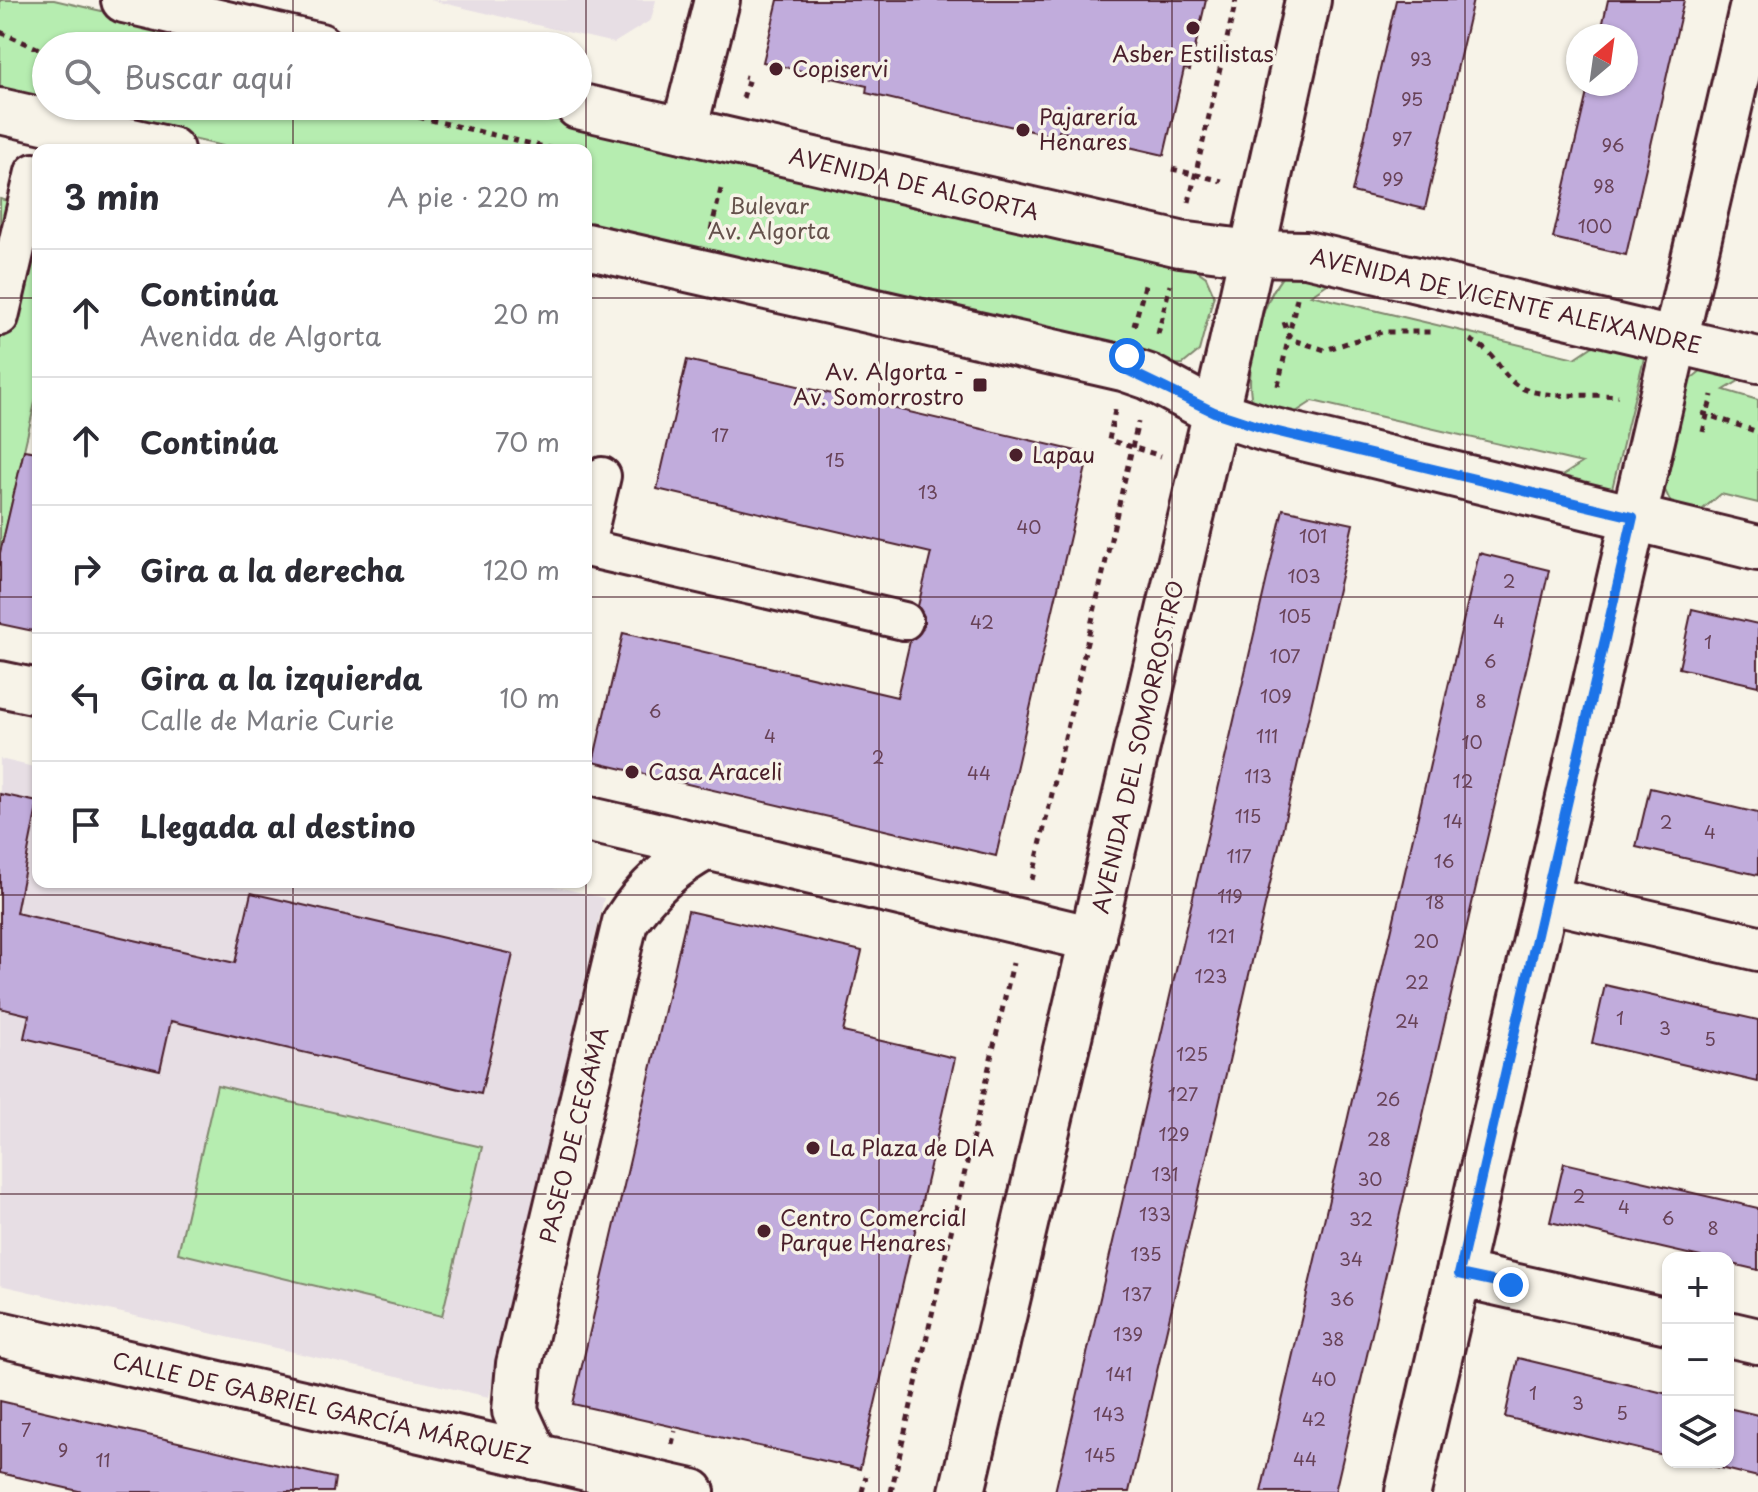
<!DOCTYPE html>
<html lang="es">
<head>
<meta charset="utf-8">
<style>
	body { margin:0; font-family:"Playpen Sans",sans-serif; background:#f7f7f7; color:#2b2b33 }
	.controls { position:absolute; right:24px; bottom:24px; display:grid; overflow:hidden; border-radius:16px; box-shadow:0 2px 6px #0004 }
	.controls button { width:72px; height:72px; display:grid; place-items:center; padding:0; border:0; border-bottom:2px solid #e1e1e2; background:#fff; color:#2b2b33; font:40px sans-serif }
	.compass { position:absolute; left:1566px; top:24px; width:72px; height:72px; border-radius:50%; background:#fff; box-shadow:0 2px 6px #0004; rotate:29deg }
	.stop { position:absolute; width:24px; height:24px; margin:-18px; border:6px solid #1a73e8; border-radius:50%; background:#fff }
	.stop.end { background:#1a73e8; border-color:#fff; box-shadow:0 2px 8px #0008 }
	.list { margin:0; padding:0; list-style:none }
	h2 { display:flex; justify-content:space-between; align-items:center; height:104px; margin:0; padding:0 32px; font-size:34px }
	h2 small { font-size:26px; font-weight:400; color:#7c7c81 }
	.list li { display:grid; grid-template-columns:52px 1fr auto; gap:24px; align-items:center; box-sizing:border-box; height:128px; padding:0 32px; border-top:2px solid #e1e1e2 }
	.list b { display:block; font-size:30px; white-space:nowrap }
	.list p { margin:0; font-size:26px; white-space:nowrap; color:#7c7c81 }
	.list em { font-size:26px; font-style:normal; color:#7c7c81 }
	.icon { flex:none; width:44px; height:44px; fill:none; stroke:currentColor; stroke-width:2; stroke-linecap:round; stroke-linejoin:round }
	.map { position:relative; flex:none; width:1758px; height:1492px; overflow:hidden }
	.search { position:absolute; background:#fff; box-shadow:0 2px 6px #0004; left:32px; top:32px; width:560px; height:88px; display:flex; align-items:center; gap:20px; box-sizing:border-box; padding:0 28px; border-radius:44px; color:#7c7c81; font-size:30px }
	.panel { position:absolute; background:#fff; box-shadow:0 2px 6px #0004; left:32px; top:144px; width:560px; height:744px; border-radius:16px }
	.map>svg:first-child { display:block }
</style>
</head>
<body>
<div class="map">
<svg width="1758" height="1492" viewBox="0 0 1758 1492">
	<rect width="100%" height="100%" fill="#f7f3e8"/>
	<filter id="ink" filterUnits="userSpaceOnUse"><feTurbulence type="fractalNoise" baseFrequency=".0125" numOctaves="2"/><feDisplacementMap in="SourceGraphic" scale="16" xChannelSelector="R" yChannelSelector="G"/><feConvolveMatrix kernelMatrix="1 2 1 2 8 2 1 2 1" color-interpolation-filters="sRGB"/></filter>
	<g filter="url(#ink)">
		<g fill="#e7dee4">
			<polygon points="430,0 656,0 651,20 614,43"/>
			<polygon points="0,759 38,768 38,882 536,882 604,898 489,1397 0,1285"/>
		</g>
		<g fill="#b6edb0" stroke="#80866e" stroke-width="2">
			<polygon points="0,0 54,0 253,46 46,46 46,105 0,95"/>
			<polygon points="50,106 513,106 1188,264 1206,277 1214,295 1199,351 1183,364 1165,365 586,230 586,150 240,150"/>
			<polygon points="0,199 38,208 38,390 0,553"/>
			<path d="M1286,273l53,3 -28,19 264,63 36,-24 34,20 -33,135 -9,4 -55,-8 34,-22 -269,-62 -31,20 -30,-20c-8,-33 10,-104 34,-128z"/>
			<polygon points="1708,365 1757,370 1724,390 1758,400 1758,503 1721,494 1692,518 1671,503 1662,484 1687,382"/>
			<polygon points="217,1085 482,1147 442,1316 178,1253"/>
		</g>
		<g fill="#c1acdc" stroke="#4a1f2b" stroke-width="2">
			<polygon points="778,0 1206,0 1190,70 1184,69 1164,155 1059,131 1058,137 947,112 866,93 867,86 763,62"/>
			<polygon points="1396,0 1473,0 1425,209 1352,192"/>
			<polygon points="1608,0 1684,0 1626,255 1553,238 1589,84 1626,84 1626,36 1600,36"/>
			<polygon points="687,360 1089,454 996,856 593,762 623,633 897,697 910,641 924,626 924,616 918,606 931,553 657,489"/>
			<polygon points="24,450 38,452 38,632 0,624 0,553"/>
			<polygon points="1283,509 1353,524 1242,1005 1129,1492 1055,1492"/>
			<polygon points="1479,553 1549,570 1438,1051 1335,1492 1261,1492"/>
			<polygon points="1692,609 1758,624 1758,686 1679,668"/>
			<polygon points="1650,788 1758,813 1758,875 1636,847"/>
			<polygon points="0,794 38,802 16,913 235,963 251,893 513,954 481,1094 171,1021 160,1070 24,1038 29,1015 0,1008"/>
			<polygon points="688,911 862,951 843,1032 955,1058 860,1469 573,1404"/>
			<polygon points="1605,985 1758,1020 1758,1082 1592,1043"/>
			<polygon points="1564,1163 1758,1208 1758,1270 1728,1263 1728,1258 1705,1258 1550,1222"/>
			<polygon points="1518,1358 1668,1394 1668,1456 1505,1417"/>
			<polygon points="0,1401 335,1478 333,1492 83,1492 0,1473"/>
			<polygon points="1728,1408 1758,1415 1758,1477 1696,1462 1728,1462"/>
		</g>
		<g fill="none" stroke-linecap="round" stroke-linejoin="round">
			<g stroke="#4a1f2b" stroke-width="42">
				<g id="pedestrian">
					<polyline points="0,317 34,172"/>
					<polyline points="586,544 602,476"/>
					<polyline points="586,548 904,621"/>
				</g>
			</g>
			<g stroke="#4a1f2b" stroke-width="50">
				<g id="minor">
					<polyline points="124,0 320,46"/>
					<polyline points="578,106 1180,244 1252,253 1306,254 1758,360"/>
					<polyline points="0,111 171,150"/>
					<polyline points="684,130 717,0"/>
					<polyline points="586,246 1123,368 1149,377 1214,412 1266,429 1758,548"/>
					<polyline points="0,684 38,692"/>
					<polyline points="586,819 707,847"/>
					<polyline points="1546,899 1758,948"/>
					<polyline points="1459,1274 1668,1321"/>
					<polyline points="0,1334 692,1492"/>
					<polyline points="1728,1334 1758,1341"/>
					<path d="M536,1457l-21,-46 4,-47 106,-442c21,-33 47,-57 82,-75l386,92"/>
					<polyline points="962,1492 1232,343 1308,0"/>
					<polyline points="1408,1492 1754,0"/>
				</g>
			</g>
			<g stroke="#4a1f2b" stroke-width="5" stroke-dasharray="6 6" stroke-linecap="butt">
				<polyline points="0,32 46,52"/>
				<polyline points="743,98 749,78 744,77"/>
				<polyline points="372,106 557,150"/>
				<polyline points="1172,169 1222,181"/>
				<polyline points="1189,202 1236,0"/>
				<polyline points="711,230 722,185"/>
				<polyline points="1284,322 1290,339 1325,350 1382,332 1433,332"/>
				<polyline points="1134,326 1146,282"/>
				<polyline points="1158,334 1170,285"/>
				<path d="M1470,340c28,14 25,27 44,43 20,18 76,10 104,13"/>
				<polyline points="1278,386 1297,298"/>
				<polyline points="1115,410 1109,440 1161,456"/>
				<polyline points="1702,413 1758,432"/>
				<polyline points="1703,432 1712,395"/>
				<polyline points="1032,880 1138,422"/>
				<polyline points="672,1444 675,1431"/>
				<polyline points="862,1492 866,1476"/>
				<polyline points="891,1492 1013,963"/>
			</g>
			<use href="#pedestrian" stroke="#f7f3e8" stroke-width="36"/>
			<use href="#minor" stroke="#f7f3e8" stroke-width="44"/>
		</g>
	</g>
	<g fill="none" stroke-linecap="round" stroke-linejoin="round" filter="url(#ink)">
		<polyline stroke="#1a73e8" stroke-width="10" points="1127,356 1123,368 1214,412 1266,429 1633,517 1459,1274 1511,1285"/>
	</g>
	<path fill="none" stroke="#4a1f2b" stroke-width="2" stroke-opacity="0.55" d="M293,0v46M586,0v150M879,0v1492M1172,0v1492M1465,0v1492M293,106v44M586,150v732M0,298h38M586,298h1172M0,597h38M586,597h1172M293,882v610M586,882v610M0,895h1758M0,1194h1758"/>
	<g fill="#4a1f2b" stroke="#f7f3e8" stroke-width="3">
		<circle cx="1193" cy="28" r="8"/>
		<circle cx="776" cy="69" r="8"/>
		<circle cx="1023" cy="130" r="8"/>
		<rect x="972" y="377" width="16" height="16" rx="4"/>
		<circle cx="1016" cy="455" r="8"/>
		<circle cx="632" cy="772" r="8"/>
		<circle cx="813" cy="1148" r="8"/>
		<circle cx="764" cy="1231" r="8"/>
	</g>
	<g text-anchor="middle" stroke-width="7" stroke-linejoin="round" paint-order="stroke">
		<g font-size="18" fill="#684257">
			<text x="1421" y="66">93</text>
			<text x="1412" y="106">95</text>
			<text x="1402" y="146">97</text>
			<text x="1613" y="152">96</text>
			<text x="1393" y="186">99</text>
			<text x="1604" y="193">98</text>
			<text x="1595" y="233">100</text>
			<text x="720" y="442">17</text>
			<text x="835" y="467">15</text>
			<text x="928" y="499">13</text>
			<text x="1029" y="534">40</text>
			<text x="1313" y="543">101</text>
			<text x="1304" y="583">103</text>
			<text x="1509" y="588">2</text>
			<text x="1295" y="623">105</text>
			<text x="1499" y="628">4</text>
			<text x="982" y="629">42</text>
			<text x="1708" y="649">1</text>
			<text x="1285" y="663">107</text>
			<text x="1490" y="668">6</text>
			<text x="1276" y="703">109</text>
			<text x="1481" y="708">8</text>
			<text x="655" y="718">6</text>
			<text x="770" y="743">4</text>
			<text x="1267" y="743">111</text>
			<text x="1472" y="749">10</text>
			<text x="878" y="764">2</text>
			<text x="979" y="780">44</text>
			<text x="1258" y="783">113</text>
			<text x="1463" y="788">12</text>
			<text x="1248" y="823">115</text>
			<text x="1453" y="828">14</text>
			<text x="1666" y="829">2</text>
			<text x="1710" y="839">4</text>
			<text x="1239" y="863">117</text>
			<text x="1444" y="868">16</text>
			<text x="1230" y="903">119</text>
			<text x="1435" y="909">18</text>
			<text x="1221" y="943">121</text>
			<text x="1426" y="948">20</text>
			<text x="1211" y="983">123</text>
			<text x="1417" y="989">22</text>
			<text x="1620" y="1025">1</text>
			<text x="1407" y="1028">24</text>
			<text x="1665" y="1035">3</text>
			<text x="1710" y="1046">5</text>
			<text x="1192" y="1061">125</text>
			<text x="1183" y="1101">127</text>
			<text x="1388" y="1106">26</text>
			<text x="1174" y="1141">129</text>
			<text x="1379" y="1146">28</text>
			<text x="1165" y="1181">131</text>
			<text x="1370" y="1186">30</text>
			<text x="1579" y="1203">2</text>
			<text x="1624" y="1214">4</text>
			<text x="1155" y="1221">133</text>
			<text x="1668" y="1225">6</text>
			<text x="1361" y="1226">32</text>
			<text x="1713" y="1235">8</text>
			<text x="1146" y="1261">135</text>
			<text x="1351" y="1266">34</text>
			<text x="1137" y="1301">137</text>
			<text x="1342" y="1306">36</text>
			<text x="1128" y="1341">139</text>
			<text x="1333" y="1346">38</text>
			<text x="1119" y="1381">141</text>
			<text x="1324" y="1386">40</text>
			<text x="1533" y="1400">1</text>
			<text x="1578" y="1410">3</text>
			<text x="1622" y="1420">5</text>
			<text x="1109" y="1421">143</text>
			<text x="1314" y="1426">42</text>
			<text x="26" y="1437">7</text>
			<text x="63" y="1457">9</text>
			<text x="1100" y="1462">145</text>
			<text x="1305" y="1466">44</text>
			<text x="103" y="1467">11</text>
		</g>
		<g font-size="22" fill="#4a1f2b" stroke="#f7f3e8" text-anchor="start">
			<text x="1193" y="62" text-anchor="middle">Asber Estilistas</text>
			<text x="792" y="77">Copiservi</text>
			<text x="1039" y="125">Pajarería<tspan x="1039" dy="25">Henares</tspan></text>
			<text x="964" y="380" text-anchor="end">Av. Algorta -<tspan x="964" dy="25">Av. Somorrostro</tspan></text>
			<text x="1032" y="463">Lapau</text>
			<text x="648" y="780">Casa Araceli</text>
			<text x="829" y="1156">La Plaza de DIA</text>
			<text x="780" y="1226">Centro Comercial<tspan x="780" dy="25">Parque Henares</tspan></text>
		</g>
		<g font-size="22" fill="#4a1f2b" stroke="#f7f3e8">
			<text transform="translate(914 184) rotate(13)" y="8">AVENIDA DE ALGORTA</text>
			<text transform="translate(1506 301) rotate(13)" y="8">AVENIDA DE VICENTE ALEIXANDRE</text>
			<text transform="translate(1138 747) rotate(-77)" y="8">AVENIDA DEL SOMORROSTRO</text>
			<text transform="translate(574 1135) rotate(-76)" y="8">PASEO DE CEGAMA</text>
			<text transform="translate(322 1408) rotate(13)" y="8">CALLE DE GABRIEL GARCÍA MÁRQUEZ</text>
		</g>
		<g font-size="22" fill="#65524c" stroke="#f7f3e8">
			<text x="769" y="214">Bulevar<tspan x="769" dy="25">Av. Algorta</tspan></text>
		</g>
	</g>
</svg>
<div class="controls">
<button>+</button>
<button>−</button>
<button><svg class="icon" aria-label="layers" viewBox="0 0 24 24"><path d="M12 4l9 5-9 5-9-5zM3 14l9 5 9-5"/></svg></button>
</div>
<svg class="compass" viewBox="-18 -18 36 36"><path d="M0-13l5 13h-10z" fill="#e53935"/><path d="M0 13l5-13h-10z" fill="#7c7c81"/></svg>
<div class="stop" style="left:1127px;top:356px"></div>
<div class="stop end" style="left:1511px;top:1285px"></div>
<div class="search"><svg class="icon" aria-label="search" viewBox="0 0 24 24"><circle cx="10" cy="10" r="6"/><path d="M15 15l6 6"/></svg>Buscar aquí</div>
<section class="panel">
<h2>3 min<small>A pie · 220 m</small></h2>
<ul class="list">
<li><svg class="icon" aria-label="ahead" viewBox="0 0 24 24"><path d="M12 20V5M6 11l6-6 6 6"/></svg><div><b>Continúa</b><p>Avenida de Algorta</p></div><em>20 m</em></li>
<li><svg class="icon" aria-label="ahead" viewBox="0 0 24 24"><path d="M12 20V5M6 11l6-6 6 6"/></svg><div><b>Continúa</b></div><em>70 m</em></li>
<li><svg class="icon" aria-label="right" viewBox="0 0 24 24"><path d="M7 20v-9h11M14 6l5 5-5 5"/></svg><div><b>Gira a la derecha</b></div><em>120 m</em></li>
<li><svg class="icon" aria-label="left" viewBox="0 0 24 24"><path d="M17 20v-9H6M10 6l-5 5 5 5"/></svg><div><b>Gira a la izquierda</b><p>Calle de Marie Curie</p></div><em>10 m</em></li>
<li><svg class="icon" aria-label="arrive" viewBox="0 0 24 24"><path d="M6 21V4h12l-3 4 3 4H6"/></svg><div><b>Llegada al destino</b></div></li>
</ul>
</section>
</div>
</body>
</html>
